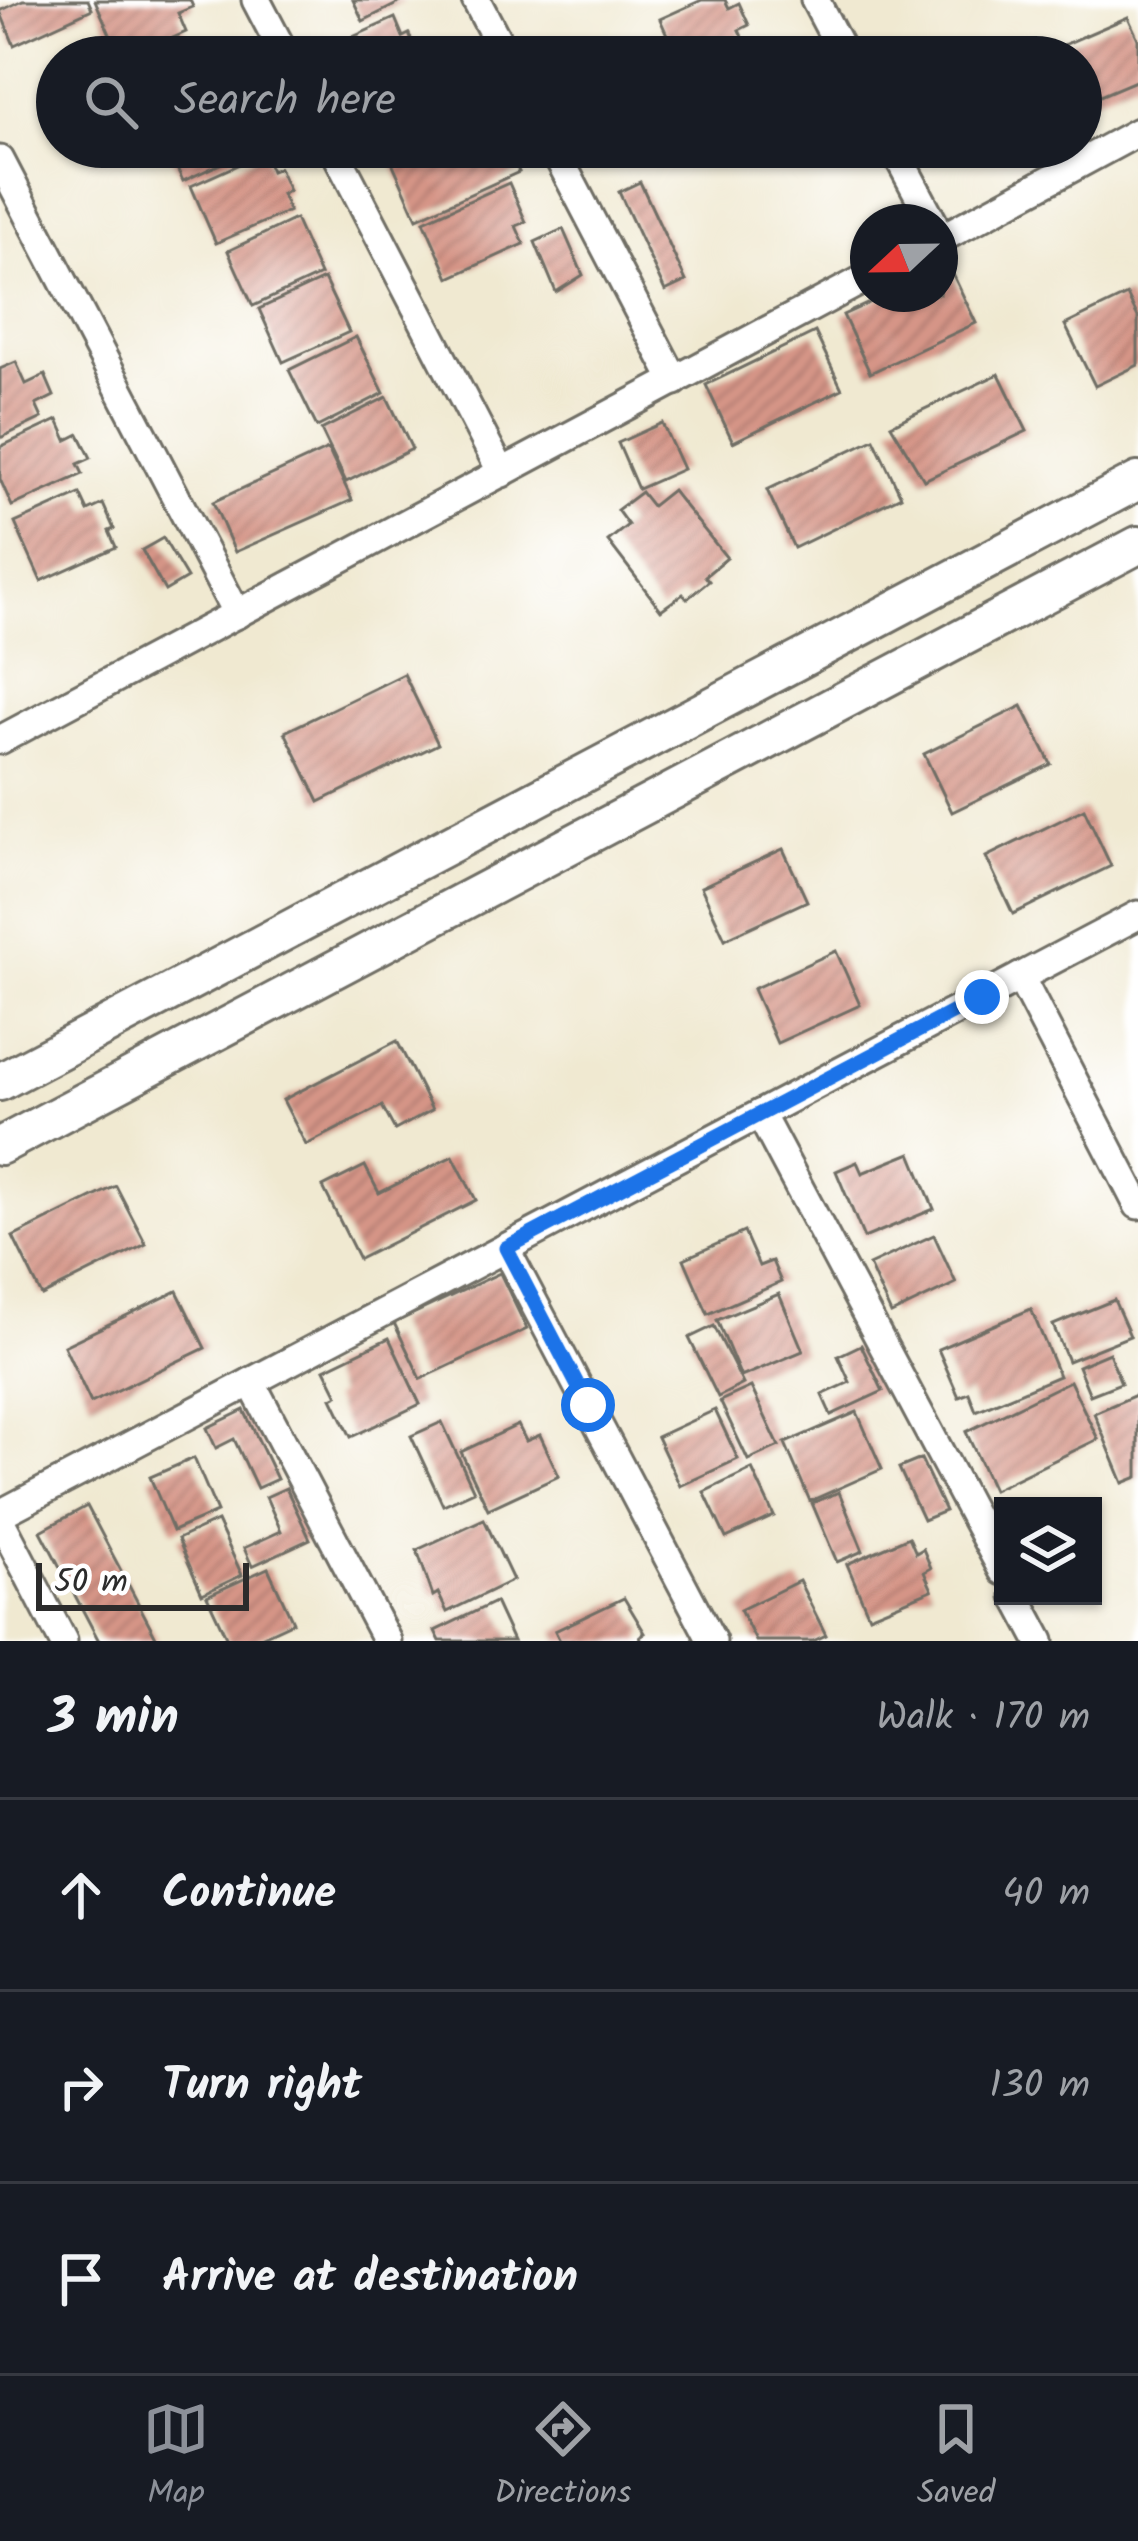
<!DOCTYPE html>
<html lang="en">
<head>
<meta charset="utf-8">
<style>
	body { margin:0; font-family:Kalam,sans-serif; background:#20242c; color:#f1f3f6 }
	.controls { position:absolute; right:36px; bottom:36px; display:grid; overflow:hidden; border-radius:0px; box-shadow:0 3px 9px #0004 }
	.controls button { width:108px; height:108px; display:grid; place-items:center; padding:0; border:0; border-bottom:3px solid #363941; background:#171b24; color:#f1f3f6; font:60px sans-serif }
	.compass { position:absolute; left:850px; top:204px; width:108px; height:108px; border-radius:50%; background:#171b24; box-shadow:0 3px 9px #0004; rotate:248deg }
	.scale { position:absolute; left:36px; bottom:30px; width:213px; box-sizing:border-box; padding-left:12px; border:6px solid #2b2b2b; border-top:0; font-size:33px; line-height:42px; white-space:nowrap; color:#2b2b2b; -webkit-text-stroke:9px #fff; paint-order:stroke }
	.stop { position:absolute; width:36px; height:36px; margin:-27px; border:9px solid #1a73e8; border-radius:50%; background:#fff }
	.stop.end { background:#1a73e8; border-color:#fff; box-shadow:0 3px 12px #0008 }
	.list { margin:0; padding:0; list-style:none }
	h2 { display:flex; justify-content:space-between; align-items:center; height:156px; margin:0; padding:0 48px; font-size:51px }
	h2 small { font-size:39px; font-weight:400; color:#9ea1a6 }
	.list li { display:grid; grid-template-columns:78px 1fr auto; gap:36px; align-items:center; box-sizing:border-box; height:192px; padding:0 48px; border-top:3px solid #363941 }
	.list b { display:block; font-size:45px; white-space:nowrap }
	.list em { font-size:39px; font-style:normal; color:#9ea1a6 }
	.icon { flex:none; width:66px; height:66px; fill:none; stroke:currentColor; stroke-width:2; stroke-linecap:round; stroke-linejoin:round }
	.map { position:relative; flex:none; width:1138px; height:1641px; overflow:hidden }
	.search { position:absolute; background:#171b24; box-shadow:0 3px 9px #0004; left:36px; right:36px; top:36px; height:132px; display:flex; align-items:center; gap:30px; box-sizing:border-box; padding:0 42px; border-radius:66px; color:#9ea1a6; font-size:45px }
	.sheet { height:732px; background:#171b24 }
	nav { display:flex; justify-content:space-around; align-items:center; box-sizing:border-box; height:168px; border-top:3px solid #363941; background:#171b24; font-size:33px; color:#9ea1a6 }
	nav a { display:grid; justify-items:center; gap:6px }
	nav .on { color:#8c9099 }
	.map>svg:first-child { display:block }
</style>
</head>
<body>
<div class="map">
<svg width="1138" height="1641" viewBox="0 0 1138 1641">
	<defs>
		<pattern id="building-hatch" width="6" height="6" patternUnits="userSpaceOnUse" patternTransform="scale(3)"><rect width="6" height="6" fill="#d69587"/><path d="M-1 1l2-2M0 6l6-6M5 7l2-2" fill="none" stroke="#ae7a6f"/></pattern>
	</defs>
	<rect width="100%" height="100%" fill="#fff"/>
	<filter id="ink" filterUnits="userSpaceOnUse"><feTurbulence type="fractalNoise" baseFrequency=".00833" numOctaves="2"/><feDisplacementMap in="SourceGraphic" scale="24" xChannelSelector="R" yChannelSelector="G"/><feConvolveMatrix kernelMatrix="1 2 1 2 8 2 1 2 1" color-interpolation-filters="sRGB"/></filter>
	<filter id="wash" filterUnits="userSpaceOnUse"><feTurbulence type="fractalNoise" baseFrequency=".004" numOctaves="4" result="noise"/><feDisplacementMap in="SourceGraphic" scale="48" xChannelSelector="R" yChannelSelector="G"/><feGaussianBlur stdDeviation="2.7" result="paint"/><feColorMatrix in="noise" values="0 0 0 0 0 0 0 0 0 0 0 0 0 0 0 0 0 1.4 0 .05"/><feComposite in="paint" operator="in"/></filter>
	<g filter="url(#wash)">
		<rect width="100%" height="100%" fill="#f0e9d1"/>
		<g id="blocks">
			<g fill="url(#building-hatch)">
				<polygon points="23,0 88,0 92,9 14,45 0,11"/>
				<polygon points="95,0 190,0 193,7 178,13 186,32 130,57 120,57"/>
				<polygon points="353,0 405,0 363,21"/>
				<polygon points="702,0 725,0 729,8 739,3 749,25 739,30 748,50 732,57 677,57 660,19"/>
				<polygon points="1128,17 1138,39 1138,80 1081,104 1081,57 1057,57 1054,49"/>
				<polygon points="395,18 403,37 409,34 417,54 410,57 327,57 324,50"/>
				<polygon points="167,147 257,147 183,181"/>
				<polygon points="424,147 494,147 498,155 509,150 519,172 417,218 392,162"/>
				<polygon points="264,153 271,171 279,168 289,191 282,194 289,211 216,243 191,186"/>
				<polygon points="640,182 686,281 665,291 619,192"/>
				<polygon points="509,183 526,222 516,226 524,244 449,278 424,221"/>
				<polygon points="295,219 320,275 253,306 228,251"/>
				<polygon points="563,229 583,275 556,292 535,242"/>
				<polygon points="949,266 976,323 870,373 843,315 889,294 940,294 940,270"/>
				<polygon points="324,279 349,332 283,362 259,309"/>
				<polygon points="1127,295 1138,317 1138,365 1095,386 1065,325"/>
				<polygon points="815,332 842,389 733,442 706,385"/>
				<polygon points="356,337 384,393 317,427 289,370"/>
				<polygon points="16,362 26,384 45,375 54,396 36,405 42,418 0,438 0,369"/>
				<polygon points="999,374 1027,431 924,480 891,425"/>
				<polygon points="387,397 412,449 346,482 321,430"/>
				<polygon points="58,420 67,440 79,434 91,458 78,464 83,474 12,506 0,479 0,447"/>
				<polygon points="662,423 683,469 638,489 618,443"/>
				<polygon points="874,439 901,496 794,548 767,490"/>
				<polygon points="328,449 352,500 235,552 213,502"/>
				<polygon points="672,490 727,558 705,576 709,581 687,599 683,594 661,610 608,541 628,525 617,510 641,492 652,506"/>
				<polygon points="80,494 88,511 103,504 114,529 109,531 116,547 41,581 15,523"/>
				<polygon points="163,538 187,578 165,591 142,550"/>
				<polygon points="404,674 438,744 319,802 285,732"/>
				<polygon points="1022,706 1051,764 952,812 924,754"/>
				<polygon points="1084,809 1111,866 1013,914 986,857"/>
				<polygon points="783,849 807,901 725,939 701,887"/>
				<polygon points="836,951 860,1005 777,1043 753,989"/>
				<polygon points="397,1041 432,1110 395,1130 382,1106 306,1145 283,1100"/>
				<polygon points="911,1153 934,1209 864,1238 836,1171 857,1162 862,1173"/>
				<polygon points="453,1156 476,1200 359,1259 323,1187 365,1166 379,1193"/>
				<polygon points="116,1186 146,1244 42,1296 13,1237"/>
				<polygon points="744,1232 759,1266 772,1261 781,1282 708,1314 684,1259"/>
				<polygon points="934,1235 956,1283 891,1314 869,1265"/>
				<polygon points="500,1273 527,1329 421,1379 394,1323"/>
				<polygon points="177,1291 205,1348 91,1403 64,1346"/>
				<polygon points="779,1294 803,1351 741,1377 717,1320"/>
				<polygon points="1114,1300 1130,1336 1068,1361 1053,1325"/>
				<polygon points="1031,1309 1059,1376 976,1411 969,1393 959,1397 938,1349"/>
				<polygon points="714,1326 743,1384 718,1397 689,1338"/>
				<polygon points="389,1338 420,1404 351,1437 332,1398 338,1395 325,1369"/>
				<polygon points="861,1345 883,1391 831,1415 822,1395 850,1382 838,1356"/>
				<polygon points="1109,1353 1121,1383 1090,1395 1078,1366"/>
				<polygon points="1070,1381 1098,1439 993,1490 966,1432"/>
				<polygon points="751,1387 779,1446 748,1460 720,1401"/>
				<polygon points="1138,1394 1138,1477 1123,1483 1094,1413"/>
				<polygon points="244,1410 277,1479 257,1488 234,1439 216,1448 207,1428"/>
				<polygon points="715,1410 738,1459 680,1486 657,1437"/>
				<polygon points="857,1412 882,1469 810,1501 785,1443"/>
				<polygon points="442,1422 474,1491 443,1505 411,1436"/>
				<polygon points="518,1425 526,1441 540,1435 559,1476 488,1509 461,1452"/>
				<polygon points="194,1458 217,1512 173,1531 150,1477"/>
				<polygon points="921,1459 945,1511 923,1520 899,1468"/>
				<polygon points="752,1469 774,1516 726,1538 704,1492"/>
				<polygon points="286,1488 310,1539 252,1566 244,1548 281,1531 266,1497"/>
				<polygon points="839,1492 863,1551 837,1562 812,1503"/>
				<polygon points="87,1506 158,1641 99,1641 41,1531"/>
				<polygon points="484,1519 513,1580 447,1612 438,1593 433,1596 417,1550"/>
				<polygon points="217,1521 242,1575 202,1594 178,1539"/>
				<polygon points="909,1537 916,1553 923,1549 931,1568 924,1572 932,1590 869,1616 847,1564"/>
				<polygon points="268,1568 293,1622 252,1641 228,1641 207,1596"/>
				<polygon points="799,1581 826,1635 813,1641 756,1641 740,1610"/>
				<polygon points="624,1598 645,1633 640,1636 642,1641 560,1641 555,1631"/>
				<polygon points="495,1602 513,1641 440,1641 435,1631"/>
			</g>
		</g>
	</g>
	<g filter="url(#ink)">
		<use href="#blocks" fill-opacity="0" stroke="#706e65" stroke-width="3"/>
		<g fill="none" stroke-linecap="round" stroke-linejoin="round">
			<g stroke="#706e65" stroke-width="33">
				<g id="minor">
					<polyline points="256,0 286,57"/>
					<polyline points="476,0 506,57"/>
					<polyline points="815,0 845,57"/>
					<polyline points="333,147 502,473"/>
					<polyline points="553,147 675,381"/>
					<polyline points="893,147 933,222"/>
					<polyline points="0,160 237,614"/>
					<polyline points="940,239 1138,132"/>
					<polyline points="0,740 868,277"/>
					<polyline points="1020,977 1138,1205"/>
					<polyline points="760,1114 1003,1571"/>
					<polyline points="505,1248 712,1641"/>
					<polyline points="251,1382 387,1641"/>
					<polyline points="0,1514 1138,915"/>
					<polyline points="0,1520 63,1641"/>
					<polyline points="1016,1596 1040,1641"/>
				</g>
			</g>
			<g stroke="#706e65" stroke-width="42">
				<g id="major">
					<polyline points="0,1082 1138,481"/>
					<polyline points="0,1146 1138,545"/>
				</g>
			</g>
			<use href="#minor" stroke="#fff" stroke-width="27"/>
			<use href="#major" stroke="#fff" stroke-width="36"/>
		</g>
	</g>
	<g fill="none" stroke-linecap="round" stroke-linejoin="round" filter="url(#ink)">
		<polyline stroke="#1a73e8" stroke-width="15" points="588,1405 506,1248 982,997"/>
	</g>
</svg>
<div class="controls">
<button><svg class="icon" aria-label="layers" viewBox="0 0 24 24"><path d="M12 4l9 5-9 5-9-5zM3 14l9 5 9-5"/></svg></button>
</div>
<svg class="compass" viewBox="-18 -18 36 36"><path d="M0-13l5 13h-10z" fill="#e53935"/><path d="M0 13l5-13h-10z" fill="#9ea1a6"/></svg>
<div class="scale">50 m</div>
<div class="stop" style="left:588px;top:1405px"></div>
<div class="stop end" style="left:982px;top:997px"></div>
<div class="search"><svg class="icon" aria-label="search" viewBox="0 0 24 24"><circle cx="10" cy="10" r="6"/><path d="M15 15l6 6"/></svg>Search here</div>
</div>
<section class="sheet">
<h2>3 min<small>Walk · 170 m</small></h2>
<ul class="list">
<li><svg class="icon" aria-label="ahead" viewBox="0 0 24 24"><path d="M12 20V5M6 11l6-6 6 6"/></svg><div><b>Continue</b></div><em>40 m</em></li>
<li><svg class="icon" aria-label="right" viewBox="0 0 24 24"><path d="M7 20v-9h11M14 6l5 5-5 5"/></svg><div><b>Turn right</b></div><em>130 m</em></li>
<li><svg class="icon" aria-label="arrive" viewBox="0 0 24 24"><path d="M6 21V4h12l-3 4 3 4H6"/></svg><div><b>Arrive at destination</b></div></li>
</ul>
</section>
<nav>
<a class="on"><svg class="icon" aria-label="map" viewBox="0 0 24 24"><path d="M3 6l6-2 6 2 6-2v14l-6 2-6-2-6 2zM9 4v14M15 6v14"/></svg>Map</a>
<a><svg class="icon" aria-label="directions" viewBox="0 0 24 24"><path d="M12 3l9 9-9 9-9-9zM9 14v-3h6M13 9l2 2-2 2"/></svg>Directions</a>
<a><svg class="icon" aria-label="saved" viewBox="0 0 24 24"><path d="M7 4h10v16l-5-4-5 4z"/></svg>Saved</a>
</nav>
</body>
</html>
